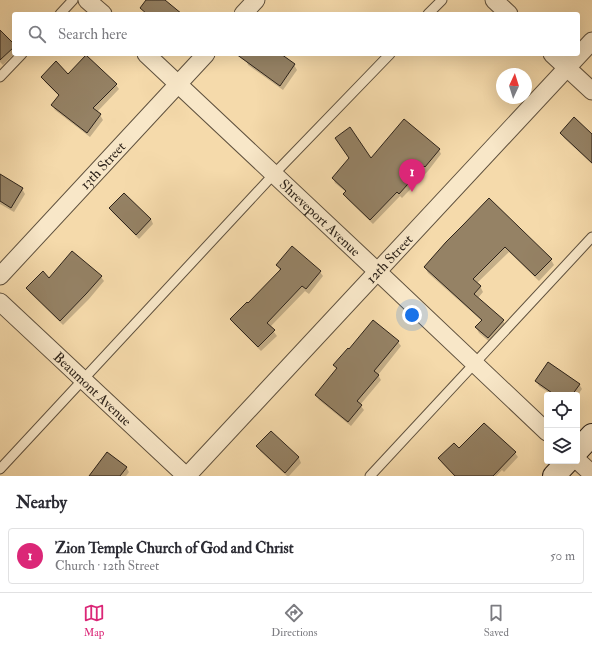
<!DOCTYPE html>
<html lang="en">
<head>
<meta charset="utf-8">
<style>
	body { margin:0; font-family:"IM FELL Double Pica",serif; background:#f7f7f7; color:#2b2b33 }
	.controls { position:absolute; right:12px; bottom:12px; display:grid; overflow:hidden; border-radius:4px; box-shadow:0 4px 16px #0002 }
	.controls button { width:36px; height:36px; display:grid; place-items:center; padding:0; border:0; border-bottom:1px solid #e1e1e2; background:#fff; color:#2b2b33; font:20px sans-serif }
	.compass { position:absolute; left:496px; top:68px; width:36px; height:36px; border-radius:50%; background:#fff; box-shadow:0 4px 16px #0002; rotate:4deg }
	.you { position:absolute; left:412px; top:315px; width:14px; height:14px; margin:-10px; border:3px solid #fff; border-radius:50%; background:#1a73e8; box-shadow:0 0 0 6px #1a73e833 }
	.badge { display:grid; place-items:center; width:26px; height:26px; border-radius:50%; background:#db2777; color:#fff; font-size:13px; font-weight:700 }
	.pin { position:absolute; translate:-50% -33px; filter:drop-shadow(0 1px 2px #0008) }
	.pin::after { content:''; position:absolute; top:21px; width:14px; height:12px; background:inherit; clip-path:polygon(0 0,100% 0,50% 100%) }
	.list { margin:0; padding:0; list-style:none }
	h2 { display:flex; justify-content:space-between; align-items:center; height:52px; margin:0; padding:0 16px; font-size:17px }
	h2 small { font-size:13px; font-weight:400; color:#7c7c81 }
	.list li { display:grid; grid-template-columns:26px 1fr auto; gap:12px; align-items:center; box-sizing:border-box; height:56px; margin:0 8px 8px; padding:0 8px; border:1px solid #e1e1e2; border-radius:4px }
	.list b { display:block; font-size:15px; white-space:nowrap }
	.list p { margin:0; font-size:13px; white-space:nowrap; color:#7c7c81 }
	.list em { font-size:13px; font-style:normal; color:#7c7c81 }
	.icon { flex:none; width:22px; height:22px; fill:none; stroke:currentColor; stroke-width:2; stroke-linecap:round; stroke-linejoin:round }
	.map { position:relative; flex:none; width:592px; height:476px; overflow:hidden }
	.search { position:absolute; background:#fff; box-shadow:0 4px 16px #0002; left:12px; right:12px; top:12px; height:44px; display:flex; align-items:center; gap:10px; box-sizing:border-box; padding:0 14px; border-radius:4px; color:#7c7c81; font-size:15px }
	.sheet { height:116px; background:#fff }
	nav { display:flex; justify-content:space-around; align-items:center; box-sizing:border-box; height:56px; border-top:1px solid #e1e1e2; background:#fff; font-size:11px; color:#7c7c81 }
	nav a { display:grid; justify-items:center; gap:2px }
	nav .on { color:#db2777 }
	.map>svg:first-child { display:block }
</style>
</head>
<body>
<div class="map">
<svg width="592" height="476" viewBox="0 0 592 476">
	<rect width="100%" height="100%" fill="#f5daab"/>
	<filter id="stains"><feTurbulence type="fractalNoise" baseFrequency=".005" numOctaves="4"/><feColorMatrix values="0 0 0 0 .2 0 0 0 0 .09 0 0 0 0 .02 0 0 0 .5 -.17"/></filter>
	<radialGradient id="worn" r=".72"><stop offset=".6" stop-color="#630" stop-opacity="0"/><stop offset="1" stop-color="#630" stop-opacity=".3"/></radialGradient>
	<g fill="#0003">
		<polygon points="0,31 14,46 14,54 3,65 0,62"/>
		<polygon points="250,54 279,54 294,65 297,70 283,90 248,65 246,60"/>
		<polygon points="68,75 116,85 119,89 97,112 100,115 103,120 90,137 55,110 52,105 59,96 45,82 42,77"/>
		<polygon points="561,133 592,136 592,164 564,138"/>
		<polygon points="439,150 441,154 428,171 402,198 400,196 373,224 347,199 344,194 346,192 335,183 333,178 371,160"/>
		<polygon points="0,175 22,189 25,194 14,212 0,204"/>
		<polygon points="124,194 151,219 153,224 139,239 113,213 110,209"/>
		<polygon points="463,226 551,260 554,265 539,281 509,252 477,283 480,286 483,292 478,298 503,321 506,326 491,343 479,333 476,327 482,321 428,273 425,267"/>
		<polygon points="277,265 320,272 323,276 309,294 305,291 270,327 277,336 261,351 234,324 231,319 248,305 280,271"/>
		<polygon points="101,277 104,281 89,299 63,325 30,293 27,289 50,279"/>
		<polygon points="398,342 401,346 378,375 381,380 360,405 364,410 351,426 319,400 316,395 337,370 334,365"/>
		<polygon points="536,381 579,384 582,389 577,396 577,395 552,395 539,386"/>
		<polygon points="271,432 299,458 301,463 289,476 287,476 260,451 258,446"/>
		<polygon points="459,450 515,453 518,457 504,472 502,470 496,476 454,476 442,463 439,458"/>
		<polygon points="126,467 129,472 126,476 91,476"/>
	</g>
	<g fill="#958265" stroke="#2d231a">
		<polygon points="146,0 165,0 182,14 147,14 140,8"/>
		<polygon points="0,30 14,44 14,47 0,60"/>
		<polygon points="236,54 281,54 295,64 280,86"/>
		<polygon points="86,55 117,84 93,108 101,114 87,133 51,105 59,95 41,77 56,61 68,74"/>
		<polygon points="574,117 592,134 592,163 560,133"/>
		<polygon points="404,119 440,149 425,167 424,166 399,194 397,192 370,220 343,194 346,191 332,178 349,158 335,138 350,127 371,158"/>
		<polygon points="0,174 23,188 11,208 0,201"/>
		<polygon points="124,193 151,219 136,235 109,208"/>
		<polygon points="489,198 552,259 535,276 505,247 473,279 481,286 474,294 504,320 488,338 475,327 482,320 424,267 446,242 463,225"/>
		<polygon points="292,246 321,271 306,289 302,286 267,323 275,330 258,347 230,319 247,302 248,303 281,269 276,265"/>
		<polygon points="72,251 102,276 86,294 60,321 26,288 43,271 49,278"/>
		<polygon points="373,320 399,341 374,371 379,375 357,401 362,405 348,422 315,395 337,368 333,365 348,348 349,349"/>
		<polygon points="548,362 580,384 572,395 555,395 535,381"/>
		<polygon points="484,423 516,452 493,476 455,476 438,458 454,443 459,448"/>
		<polygon points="271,431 299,457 285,473 256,446"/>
		<polygon points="107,452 127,467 120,476 89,476"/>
	</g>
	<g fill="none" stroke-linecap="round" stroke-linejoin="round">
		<g stroke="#5f513e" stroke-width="11">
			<g id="service">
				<polyline points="60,14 73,0"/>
				<polyline points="428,14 442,0"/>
				<polyline points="0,77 22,54"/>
				<polyline points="0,469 274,174 390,54"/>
				<polyline points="370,476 592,237"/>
			</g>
		</g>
		<g stroke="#5f513e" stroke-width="19">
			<g id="minor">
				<polyline points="87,0 103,14"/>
				<polyline points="494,0 509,14"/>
				<polyline points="243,14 256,0"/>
				<path id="s1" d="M146,54l232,218 169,160"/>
				<polyline points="552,54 592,91"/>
				<path id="s2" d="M0,276l206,-222"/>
				<path id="s3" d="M0,302l186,174"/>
				<polyline points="577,460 592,474"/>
				<path id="s4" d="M187,476l405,-435"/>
			</g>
		</g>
		<g stroke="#2d231a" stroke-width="24">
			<g id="secondary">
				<polyline points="577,451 592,435"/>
				<polyline points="554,476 568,461"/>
			</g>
		</g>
		<use href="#service" stroke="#f8e7c8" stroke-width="9"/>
		<use href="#minor" stroke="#f8e7c8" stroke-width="17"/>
		<use href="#secondary" stroke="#f8e7c8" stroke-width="22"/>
	</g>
	<g text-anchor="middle" stroke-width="3" stroke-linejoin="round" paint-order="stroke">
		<g font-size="14" fill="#2d231a" stroke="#f8e7c8">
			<text dy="5" stroke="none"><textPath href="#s2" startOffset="151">13th Street</textPath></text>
			<text dy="5" stroke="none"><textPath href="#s1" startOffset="239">Shreveport Avenue</textPath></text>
			<text dy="5" stroke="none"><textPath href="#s4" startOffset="297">12th Street</textPath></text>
			<text dy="5" stroke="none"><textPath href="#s3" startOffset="127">Beaumont Avenue</textPath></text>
		</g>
	</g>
	<rect width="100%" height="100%" filter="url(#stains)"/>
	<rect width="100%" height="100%" fill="url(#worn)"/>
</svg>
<div class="controls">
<button><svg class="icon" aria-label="locate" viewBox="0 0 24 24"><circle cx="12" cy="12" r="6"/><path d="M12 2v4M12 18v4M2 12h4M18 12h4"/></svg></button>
<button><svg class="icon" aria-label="layers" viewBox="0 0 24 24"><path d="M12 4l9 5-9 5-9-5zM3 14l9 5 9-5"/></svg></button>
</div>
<svg class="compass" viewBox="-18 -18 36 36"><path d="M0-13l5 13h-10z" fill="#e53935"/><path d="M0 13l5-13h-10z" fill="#7c7c81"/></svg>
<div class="you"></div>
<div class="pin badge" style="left:412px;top:192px">1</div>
<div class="search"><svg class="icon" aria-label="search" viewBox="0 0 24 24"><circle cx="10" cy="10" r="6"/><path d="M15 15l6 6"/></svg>Search here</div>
</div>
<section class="sheet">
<h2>Nearby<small></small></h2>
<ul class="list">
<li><span class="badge">1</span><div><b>Zion Temple Church of God and Christ</b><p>Church · 12th Street</p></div><em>50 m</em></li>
</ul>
</section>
<nav>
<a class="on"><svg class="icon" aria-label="map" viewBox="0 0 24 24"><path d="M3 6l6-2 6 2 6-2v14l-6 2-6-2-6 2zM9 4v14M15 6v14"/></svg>Map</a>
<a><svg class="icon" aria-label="directions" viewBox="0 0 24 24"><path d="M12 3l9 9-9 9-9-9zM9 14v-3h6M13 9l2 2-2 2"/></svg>Directions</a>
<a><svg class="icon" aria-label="saved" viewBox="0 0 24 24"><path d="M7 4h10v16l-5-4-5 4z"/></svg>Saved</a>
</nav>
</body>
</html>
